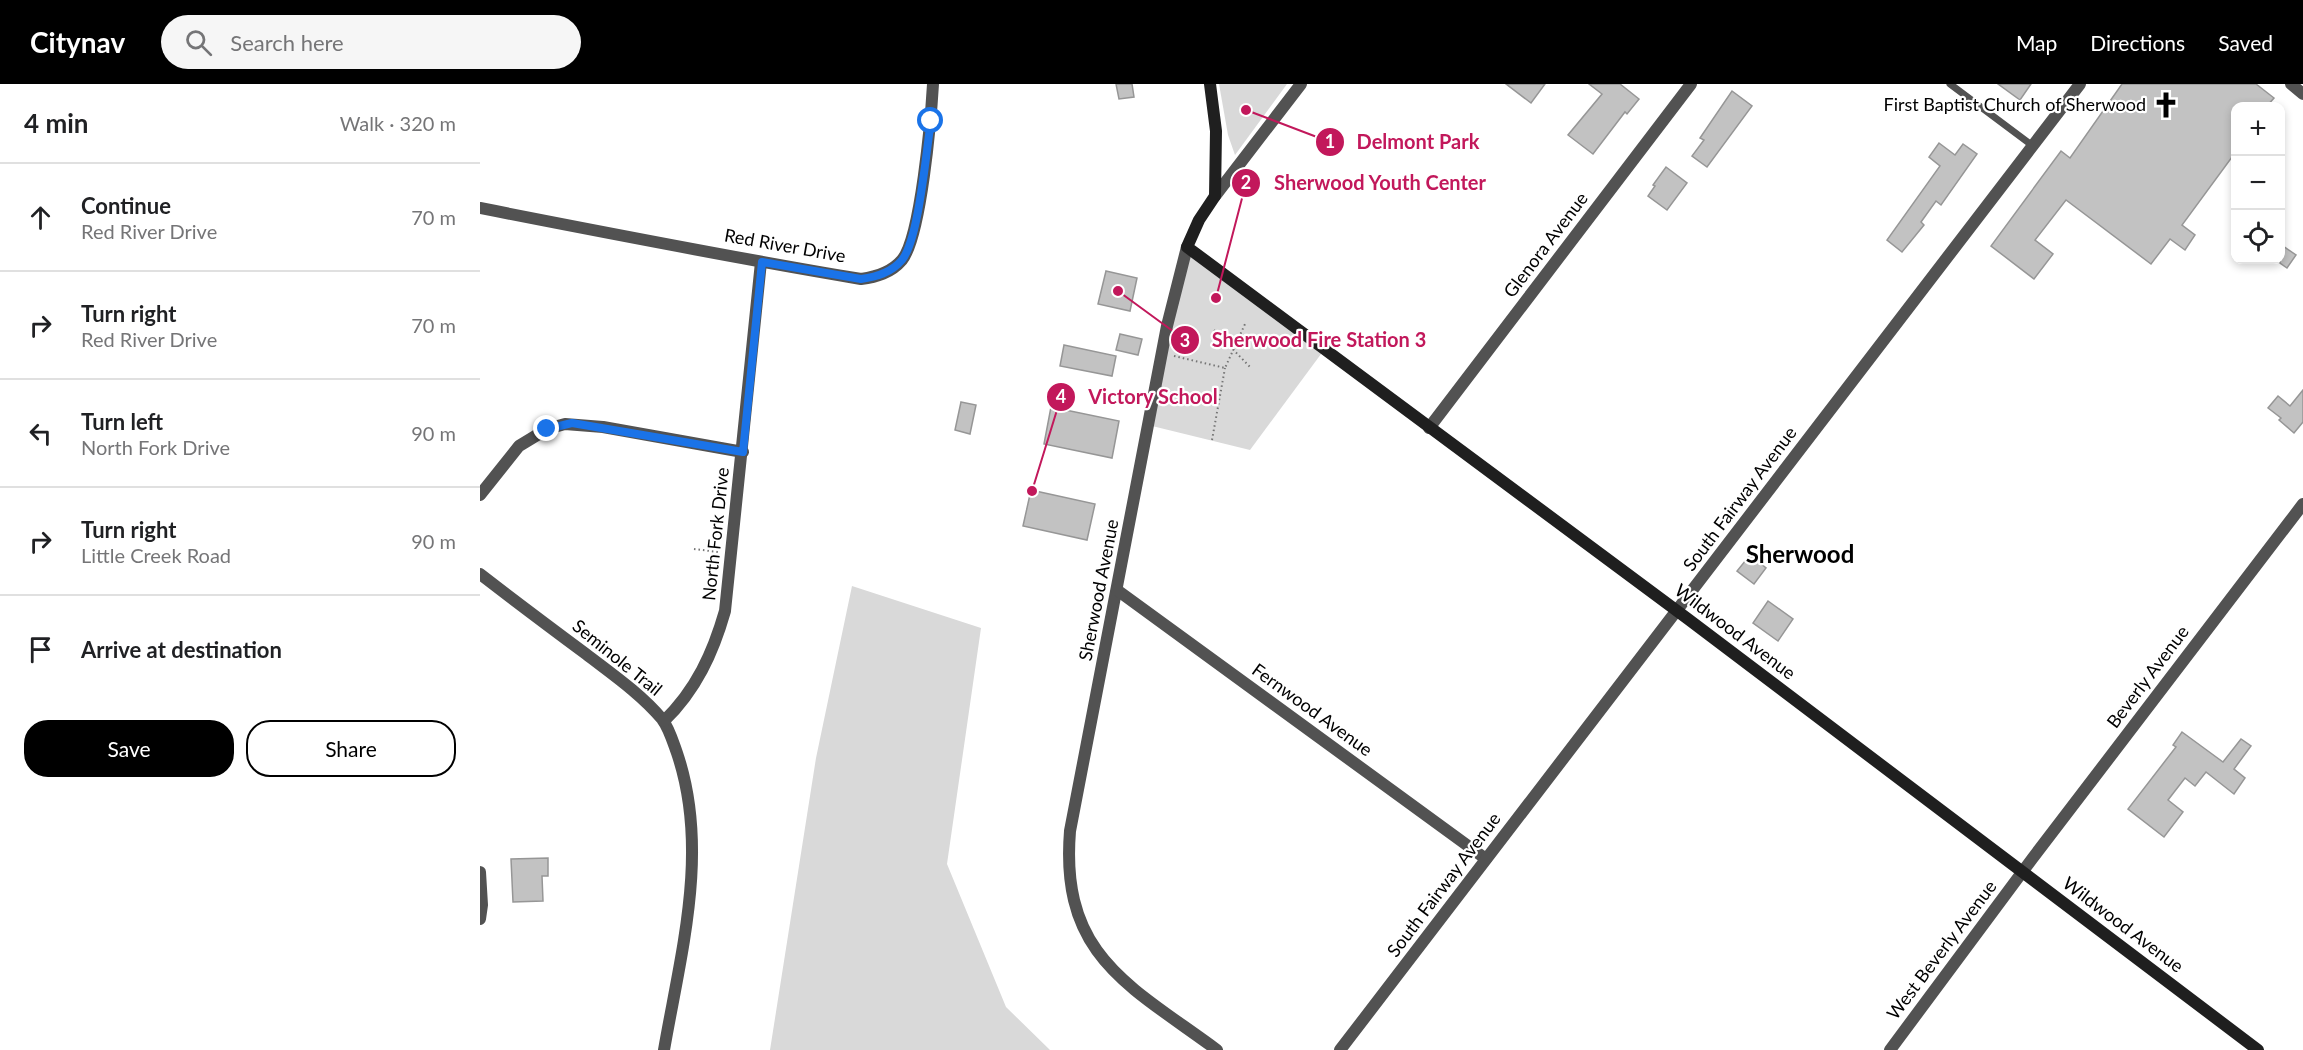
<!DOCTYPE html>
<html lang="en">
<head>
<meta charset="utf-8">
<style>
	body { margin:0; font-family:Lato,sans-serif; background:#f6f6f6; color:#202124 }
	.controls { position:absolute; right:18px; top:18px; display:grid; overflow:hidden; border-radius:12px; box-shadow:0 3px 9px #0003 }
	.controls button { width:54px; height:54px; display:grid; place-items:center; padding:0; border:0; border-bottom:2px solid #e0e0e0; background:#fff; color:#202124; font:30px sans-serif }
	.stop { position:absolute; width:18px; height:18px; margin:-14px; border:4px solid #1a73e8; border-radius:50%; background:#fff }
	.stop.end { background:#1a73e8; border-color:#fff; box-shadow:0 2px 6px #0008 }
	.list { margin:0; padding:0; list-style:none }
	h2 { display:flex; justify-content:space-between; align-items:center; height:78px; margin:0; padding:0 24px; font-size:26px }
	h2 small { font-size:20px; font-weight:400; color:#757577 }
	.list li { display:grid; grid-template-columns:39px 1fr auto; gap:18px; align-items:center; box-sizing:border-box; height:108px; padding:0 24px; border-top:2px solid #e0e0e0 }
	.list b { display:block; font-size:22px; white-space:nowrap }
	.list p { margin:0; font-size:20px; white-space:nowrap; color:#757577 }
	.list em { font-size:20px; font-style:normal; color:#757577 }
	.actions { display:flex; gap:12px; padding:18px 24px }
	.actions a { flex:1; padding:14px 0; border:2px solid #000; border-radius:24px; text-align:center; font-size:21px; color:#000 }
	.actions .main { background:#000; color:#fff }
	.icon { flex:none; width:33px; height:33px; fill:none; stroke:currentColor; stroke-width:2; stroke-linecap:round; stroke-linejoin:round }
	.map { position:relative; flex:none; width:1823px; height:966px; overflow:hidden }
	header { display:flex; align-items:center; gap:36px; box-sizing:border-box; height:84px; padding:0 30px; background:#000; color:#fff }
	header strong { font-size:28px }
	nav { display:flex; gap:33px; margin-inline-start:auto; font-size:21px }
	.search { width:420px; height:54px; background:#f6f6f6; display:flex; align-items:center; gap:15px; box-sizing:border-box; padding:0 21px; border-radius:33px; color:#757577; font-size:22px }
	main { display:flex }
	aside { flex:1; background:#fff }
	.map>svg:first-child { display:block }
</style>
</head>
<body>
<header>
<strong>Citynav</strong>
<div class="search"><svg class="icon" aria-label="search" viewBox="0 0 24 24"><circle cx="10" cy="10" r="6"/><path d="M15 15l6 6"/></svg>Search here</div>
<nav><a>Map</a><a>Directions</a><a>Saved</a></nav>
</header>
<main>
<aside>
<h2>4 min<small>Walk · 320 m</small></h2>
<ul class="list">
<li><svg class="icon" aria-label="ahead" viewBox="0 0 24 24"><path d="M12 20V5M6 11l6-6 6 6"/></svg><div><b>Continue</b><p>Red River Drive</p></div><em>70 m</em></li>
<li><svg class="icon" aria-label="right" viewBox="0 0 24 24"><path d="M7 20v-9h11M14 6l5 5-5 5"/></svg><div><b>Turn right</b><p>Red River Drive</p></div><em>70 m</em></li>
<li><svg class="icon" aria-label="left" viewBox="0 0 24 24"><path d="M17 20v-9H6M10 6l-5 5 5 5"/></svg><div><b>Turn left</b><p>North Fork Drive</p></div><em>90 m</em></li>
<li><svg class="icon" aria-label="right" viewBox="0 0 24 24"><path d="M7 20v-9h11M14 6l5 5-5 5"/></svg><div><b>Turn right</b><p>Little Creek Road</p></div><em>90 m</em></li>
<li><svg class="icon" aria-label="arrive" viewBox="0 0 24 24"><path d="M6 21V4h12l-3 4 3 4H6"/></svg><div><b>Arrive at destination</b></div></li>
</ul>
<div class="actions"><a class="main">Save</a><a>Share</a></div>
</aside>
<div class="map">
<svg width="1823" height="966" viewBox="0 0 1823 966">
	<rect width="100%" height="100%" fill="#fff"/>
	<g fill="#d9d9d9">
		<polygon points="739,0 807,0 755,71 748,51"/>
		<polygon points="707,163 844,266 770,366 668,341"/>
		<polygon points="372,502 501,544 467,780 526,923 570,966 290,966 336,674"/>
	</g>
	<g fill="#c2c2c2" stroke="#969696" stroke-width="1.5">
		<polygon points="636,0 652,0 654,13 639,15"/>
		<polygon points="1026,0 1065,0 1051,19"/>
		<polygon points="1109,0 1140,0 1159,15 1147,30 1145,28 1113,70 1088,51 1122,10"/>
		<polygon points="1518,0 1551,0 1540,16"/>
		<polygon points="1642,0 1776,0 1794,14 1787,22 1755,22 1755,69 1702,141 1715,151 1705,166 1690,155 1671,180 1586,116 1555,156 1573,170 1554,195 1511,162 1581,67 1590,74"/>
		<polygon points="1252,7 1272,22 1227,83 1212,72 1224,56 1220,54"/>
		<polygon points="1459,59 1475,71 1483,60 1497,70 1461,121 1456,117 1441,138 1444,141 1422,168 1407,156 1460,82 1449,73"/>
		<polygon points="1186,83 1207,99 1187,126 1168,112 1175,102 1173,101"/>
		<polygon points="1800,160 1816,171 1807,184 1800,179"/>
		<polygon points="626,187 657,194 650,227 618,220"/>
		<polygon points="640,250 662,255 658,271 636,266"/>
		<polygon points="584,261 636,272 632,292 580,282"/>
		<polygon points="1823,306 1823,338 1814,349 1799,336 1801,334 1788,324 1798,312 1810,322"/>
		<polygon points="481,318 496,321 490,350 475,346"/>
		<polygon points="571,323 639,337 632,374 564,360"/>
		<polygon points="551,406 615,420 607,456 543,442"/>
		<polygon points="1270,471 1286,484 1274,500 1257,487"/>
		<polygon points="1288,517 1313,535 1298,557 1273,539"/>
		<polygon points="1702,648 1743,678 1761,655 1771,662 1754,685 1765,694 1754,710 1726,688 1715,702 1705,694 1688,716 1703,728 1684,753 1648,725 1696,663 1693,661"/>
		<polygon points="68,774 68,792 62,792 63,817 33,818 31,775"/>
	</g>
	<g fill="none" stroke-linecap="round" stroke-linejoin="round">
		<g stroke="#747474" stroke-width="2" stroke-dasharray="1.5 3" stroke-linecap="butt">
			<polyline points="734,246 771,284"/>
			<polyline points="694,272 745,284 765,240"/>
			<polyline points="732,356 745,284"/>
			<polyline points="214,465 238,468"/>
		</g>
		<polyline stroke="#525252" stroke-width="7" points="1470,0 1553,62"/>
		<g stroke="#525252" stroke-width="12">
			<polyline points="1811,0 1823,10"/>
			<polyline points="735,112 821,0"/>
			<path d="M0,124c127,25 254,50 381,71 15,-2 30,-6 41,-19 19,-23 29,-142 31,-176"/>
			<path d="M707,163l-20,79 -97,505c-10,125 59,154 147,219"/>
			<polyline points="949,344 1211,0"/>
			<polyline points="0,411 39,362 67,345 85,340 123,343 263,368"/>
			<path d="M0,490c35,27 71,54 106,80 26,20 55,40 76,65 7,9 11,23 15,34 33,97 4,199 -13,297"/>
			<polyline points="637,506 1006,775"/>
			<path d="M184,637c32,-31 49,-68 61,-110l36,-349"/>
			<polyline points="0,788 2,821 0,835"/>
			<polyline points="860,966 1600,0"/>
			<polyline points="1410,966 1552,775 1823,420"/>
		</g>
		<polyline stroke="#1f1f1f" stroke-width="12" points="730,0 736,47 735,112 719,136 707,163 1208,535 1778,966"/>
	</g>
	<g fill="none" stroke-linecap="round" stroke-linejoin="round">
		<path stroke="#1a73e8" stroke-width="8" d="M67,345l25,-6 171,29 19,-190 99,17c15,-2 30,-6 41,-19 17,-21 24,-109 29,-139"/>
	</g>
	<defs>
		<g id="church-bare" transform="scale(2.07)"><path d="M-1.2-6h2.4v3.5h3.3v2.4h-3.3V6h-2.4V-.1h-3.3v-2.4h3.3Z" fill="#000" stroke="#fff" stroke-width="2.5" paint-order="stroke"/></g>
	</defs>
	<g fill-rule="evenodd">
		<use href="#church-bare" x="1686" y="21"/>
	</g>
	<g text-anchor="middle" stroke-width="4.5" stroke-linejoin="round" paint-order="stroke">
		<g font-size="18" fill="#000" stroke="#fff" text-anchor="end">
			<text x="1666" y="27">First Baptist Church of Sherwood</text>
		</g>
		<g font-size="18" fill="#000" stroke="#fff">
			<text transform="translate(1066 161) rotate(-53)" y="6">Glenora Avenue</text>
			<text transform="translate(305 162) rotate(10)" y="6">Red River Drive</text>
			<text transform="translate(1260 415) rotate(-53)" y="6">South Fairway Avenue</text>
			<text transform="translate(236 450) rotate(-84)" y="6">North Fork Drive</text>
			<text transform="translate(619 506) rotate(-79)" y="6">Sherwood Avenue</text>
			<text transform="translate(1255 548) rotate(37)" y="6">Wildwood Avenue</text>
			<text transform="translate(137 574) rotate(39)" y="6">Seminole Trail</text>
			<text transform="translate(1668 593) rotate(-53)" y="6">Beverly Avenue</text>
			<text transform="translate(832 626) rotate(36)" y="6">Fernwood Avenue</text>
			<text transform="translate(964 801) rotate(-53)" y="6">South Fairway Avenue</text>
			<text transform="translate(1643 841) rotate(37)" y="6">Wildwood Avenue</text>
			<text transform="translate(1462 866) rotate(-53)" y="6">West Beverly Avenue</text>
		</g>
		<g font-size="24" font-weight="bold" fill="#000" stroke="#fff">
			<text x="1320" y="479">Sherwood</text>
		</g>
	</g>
	<path fill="none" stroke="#c2185b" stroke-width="2" d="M766 26L850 58M736 214L766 99M638 207L705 256M552 407L581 313"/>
	<g fill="#c2185b" stroke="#fff" stroke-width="2">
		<circle cx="766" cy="26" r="6"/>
		<circle cx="736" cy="214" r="6"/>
		<circle cx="638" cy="207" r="6"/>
		<circle cx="552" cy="407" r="6"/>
		<circle cx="850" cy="58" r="15"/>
		<circle cx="766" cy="99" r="15"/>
		<circle cx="705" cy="256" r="15"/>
		<circle cx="581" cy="313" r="15"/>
	</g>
	<g font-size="18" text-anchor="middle" font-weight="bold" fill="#fff">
		<text x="850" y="64">1</text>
		<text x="766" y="105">2</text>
		<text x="705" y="263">3</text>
		<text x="581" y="319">4</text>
	</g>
	<g font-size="20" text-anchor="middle" font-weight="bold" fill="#c2185b" stroke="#fff" stroke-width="4.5" stroke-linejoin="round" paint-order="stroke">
		<text x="938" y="65">Delmont Park</text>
		<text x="900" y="106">Sherwood Youth Center</text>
		<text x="839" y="263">Sherwood Fire Station 3</text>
		<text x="673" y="320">Victory School</text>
	</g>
</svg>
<div class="controls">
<button>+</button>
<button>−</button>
<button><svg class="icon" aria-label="locate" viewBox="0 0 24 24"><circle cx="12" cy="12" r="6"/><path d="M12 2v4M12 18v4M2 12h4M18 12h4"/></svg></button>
</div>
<div class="stop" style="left:451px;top:37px"></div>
<div class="stop end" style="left:67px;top:345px"></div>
</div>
</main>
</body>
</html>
